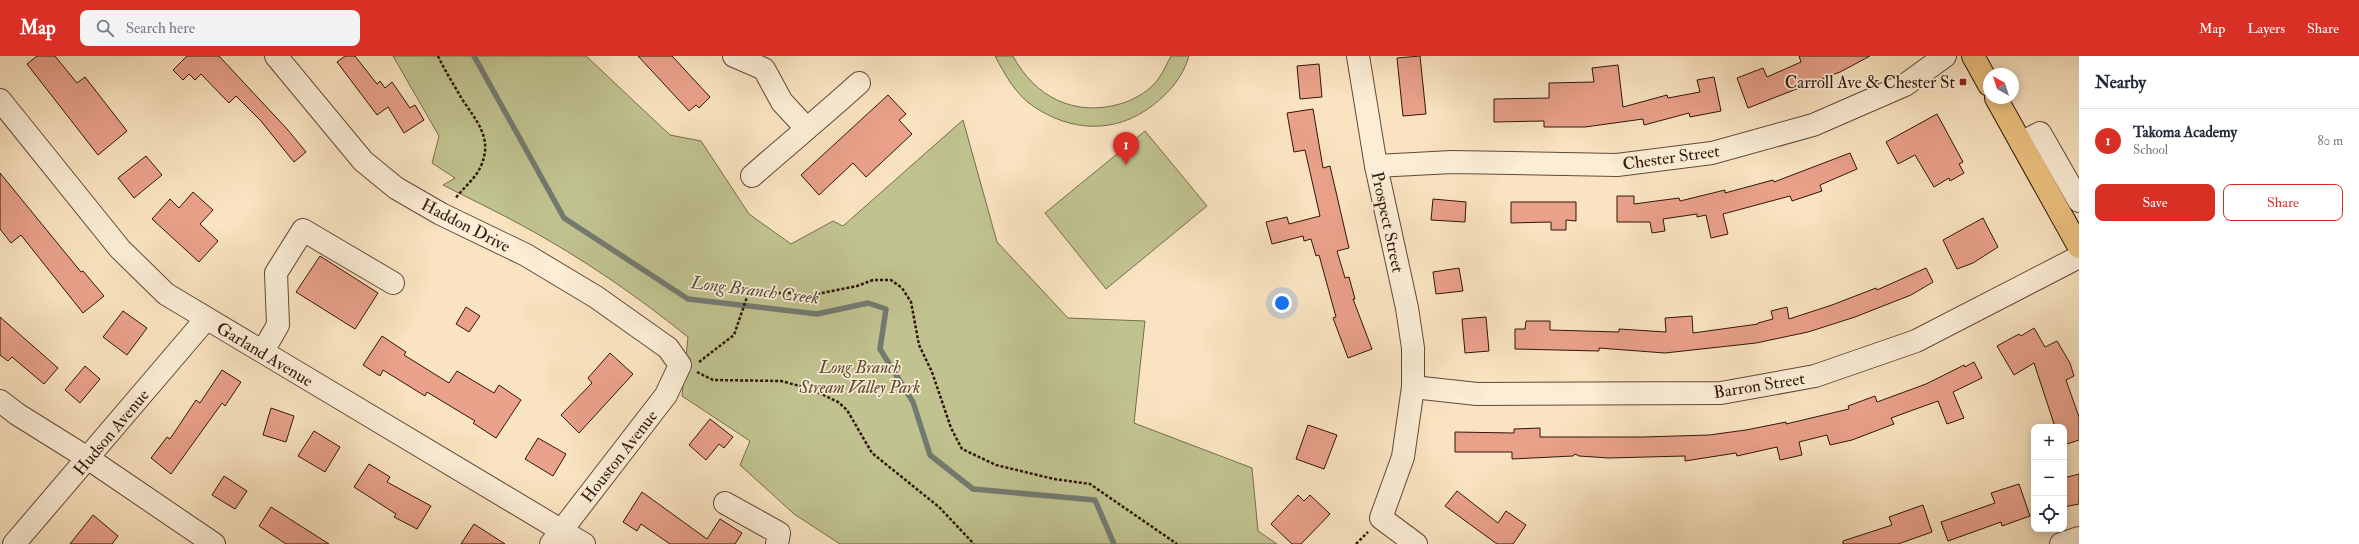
<!DOCTYPE html>
<html lang="en">
<head>
<meta charset="utf-8">
<style>
	body { margin:0; font-family:"IM FELL Double Pica",serif; background:#f2f2f3; color:#1f2937 }
	.controls { position:absolute; right:12px; bottom:12px; display:grid; overflow:hidden; border-radius:8px; box-shadow:0 2px 10px #0003 }
	.controls button { width:36px; height:36px; display:grid; place-items:center; padding:0; border:0; border-bottom:1px solid #e0e1e3; background:#fff; color:#1f2937; font:20px sans-serif }
	.compass { position:absolute; left:1983px; top:12px; width:36px; height:36px; border-radius:50%; background:#fff; box-shadow:0 2px 10px #0003; rotate:321deg }
	.you { position:absolute; left:1282px; top:247px; width:14px; height:14px; margin:-10px; border:3px solid #fff; border-radius:50%; background:#1a73e8; box-shadow:0 0 0 6px #1a73e833 }
	.badge { display:grid; place-items:center; width:26px; height:26px; border-radius:50%; background:#d93025; color:#fff; font-size:13px; font-weight:700 }
	.pin { position:absolute; translate:-50% -33px; filter:drop-shadow(0 1px 2px #0008) }
	.pin::after { content:''; position:absolute; top:21px; width:14px; height:12px; background:inherit; clip-path:polygon(0 0,100% 0,50% 100%) }
	.list { margin:0; padding:0; list-style:none }
	h2 { display:flex; justify-content:space-between; align-items:center; height:52px; margin:0; padding:0 16px; font-size:17px }
	h2 small { font-size:13px; font-weight:400; color:#747a83 }
	.list li { display:grid; grid-template-columns:26px 1fr auto; gap:12px; align-items:center; box-sizing:border-box; height:64px; padding:0 16px; border-top:1px solid #e0e1e3 }
	.list b { display:block; font-size:15px; white-space:nowrap }
	.list p { margin:0; font-size:13px; white-space:nowrap; color:#747a83 }
	.list em { font-size:13px; font-style:normal; color:#747a83 }
	.actions { display:flex; gap:8px; padding:12px 16px }
	.actions a { flex:1; padding:9px 0; border:1px solid #d93025; border-radius:8px; text-align:center; font-size:14px; color:#d93025 }
	.actions .main { background:#d93025; color:#fff }
	.icon { flex:none; width:22px; height:22px; fill:none; stroke:currentColor; stroke-width:2; stroke-linecap:round; stroke-linejoin:round }
	.map { position:relative; flex:none; width:2079px; height:488px; overflow:hidden }
	header { display:flex; align-items:center; gap:24px; box-sizing:border-box; height:56px; padding:0 20px; background:#d93025; color:#fff }
	header strong { font-size:19px }
	nav { display:flex; gap:22px; margin-inline-start:auto; font-size:14px }
	.search { width:280px; height:36px; background:#f2f2f3; display:flex; align-items:center; gap:10px; box-sizing:border-box; padding:0 14px; border-radius:8px; color:#747a83; font-size:15px }
	main { display:flex }
	aside { flex:1; background:#fff }
	.map>svg:first-child { display:block }
</style>
</head>
<body>
<header>
<strong>Map</strong>
<div class="search"><svg class="icon" aria-label="search" viewBox="0 0 24 24"><circle cx="10" cy="10" r="6"/><path d="M15 15l6 6"/></svg>Search here</div>
<nav><a>Map</a><a>Layers</a><a>Share</a></nav>
</header>
<main>
<div class="map">
<svg width="2079" height="488" viewBox="0 0 2079 488">
	<rect width="100%" height="100%" fill="#f9e3c0"/>
	<filter id="stains"><feTurbulence type="fractalNoise" baseFrequency=".005" numOctaves="4"/><feColorMatrix values="0 0 0 0 .2 0 0 0 0 .09 0 0 0 0 .02 0 0 0 .5 -.17"/></filter>
	<radialGradient id="worn" r=".72"><stop offset=".6" stop-color="#630" stop-opacity="0"/><stop offset="1" stop-color="#630" stop-opacity=".3"/></radialGradient>
	<g fill="#c0c390" stroke="#796c4c">
		<path d="M393,0h193l84,79 31,6 48,73 42,30 42,-23 10,5 120,-106 34,122 71,76 77,3 -11,102 118,45 6,63 19,13h-437l-46,-30 -54,-49 10,-24 -68,-45 6,-59c-51,-41 -106,-79 -163,-110 -27,-15 -55,-28 -82,-42l12,-7 -23,-15 7,-27z"/>
		<path d="M995,0h18c22,41 61,61 107,48 14,-4 30,-13 39,-26 5,-7 8,-15 12,-22h18c-6,21 -20,37 -37,50 -37,28 -81,26 -119,0 -17,-11 -29,-33 -38,-50z"/>
		<polygon points="1145,75 1207,150 1106,233 1045,157"/>
	</g>
	<g fill="none" stroke-linecap="round" stroke-linejoin="round">
		<polyline stroke="#737a70" stroke-width="5.5" points="474,0 564,162 688,243 817,258 868,247 886,253 880,293 913,346 930,399 973,433 1095,444 1114,488"/>
	</g>
	<g fill="#e9a18a" stroke="#321509">
		<polygon points="37,0 55,0 77,27 85,21 127,75 98,99 27,8"/>
		<polygon points="187,0 219,0 287,73 306,96 294,106 261,65 236,40 229,47 201,18 195,24 189,18 183,24 173,14"/>
		<polygon points="345,0 355,0 377,28 380,25 385,32 392,26 410,52 415,49 424,64 404,77 388,51 377,59 337,6"/>
		<polygon points="638,0 672,0 710,41 699,52 696,49 689,55"/>
		<polygon points="1420,0 1426,58 1403,60 1397,2"/>
		<polygon points="1799,0 1870,0 1840,16 1748,52 1737,22 1763,12 1767,21 1801,6"/>
		<polygon points="1319,8 1322,41 1300,43 1297,10"/>
		<polygon points="1618,9 1623,51 1667,39 1668,42 1700,36 1697,24 1714,21 1721,55 1690,61 1689,57 1644,69 1643,63 1585,71 1544,71 1544,65 1494,66 1494,43 1549,42 1549,27 1594,26 1592,12"/>
		<polygon points="888,39 906,58 899,64 912,78 866,121 853,107 819,139 801,119"/>
		<polygon points="1313,53 1323,112 1330,110 1349,192 1337,195 1345,222 1349,221 1355,243 1353,243 1372,293 1348,302 1333,262 1336,261 1319,199 1316,200 1311,183 1304,185 1303,180 1272,188 1266,166 1287,161 1289,168 1320,160 1305,94 1294,96 1287,57"/>
		<polygon points="1937,58 1963,106 1959,108 1964,117 1950,125 1949,122 1934,131 1915,99 1898,108 1886,86"/>
		<polygon points="1850,97 1857,113 1820,129 1822,135 1792,145 1790,140 1723,158 1728,178 1711,182 1706,159 1697,161 1697,158 1663,163 1665,175 1652,177 1650,166 1617,166 1617,140 1634,140 1634,148 1679,142 1680,145 1725,134 1725,137 1773,124 1774,126"/>
		<polygon points="146,100 162,119 134,142 118,122"/>
		<polygon points="0,117 81,216 83,215 104,240 83,257 21,179 11,187 0,173"/>
		<polygon points="193,136 213,154 200,168 218,185 199,206 152,163 170,143 179,152"/>
		<polygon points="1433,143 1466,146 1465,166 1431,164"/>
		<polygon points="1511,146 1576,146 1576,165 1566,164 1566,174 1551,174 1551,166 1511,167"/>
		<polygon points="1983,162 1998,191 1973,207 1957,213 1943,184"/>
		<polygon points="320,200 378,237 355,273 296,236"/>
		<polygon points="1459,212 1463,235 1436,238 1433,216"/>
		<polygon points="1926,212 1933,226 1911,239 1855,261 1808,276 1756,287 1665,297 1599,292 1599,295 1515,293 1515,273 1525,273 1526,265 1550,265 1550,274 1619,276 1619,273 1666,276 1665,262 1692,260 1693,277 1758,268 1758,267 1773,263 1771,255 1787,251 1789,263 1832,249 1876,232 1877,234"/>
		<polygon points="466,251 480,260 469,276 456,268"/>
		<polygon points="123,255 147,272 127,299 103,281"/>
		<polygon points="0,261 58,312 44,328 12,301 8,305 0,299"/>
		<polygon points="1486,261 1489,295 1465,297 1462,263"/>
		<polygon points="2034,272 2045,291 2057,285 2070,307 2074,320 2066,324 2079,361 2079,384 2064,389 2064,371 2055,371 2034,307 2014,319 1997,290 2019,278 2021,280"/>
		<polygon points="382,280 406,296 404,299 449,327 457,315 494,337 499,329 521,344 496,382 473,367 475,365 427,336 425,340 383,314 380,320 363,309"/>
		<polygon points="610,297 633,318 579,377 561,359 592,327 588,322"/>
		<polygon points="1974,306 1982,322 1953,336 1964,362 1947,368 1938,345 1891,362 1894,368 1852,384 1830,389 1827,379 1799,386 1802,399 1780,404 1777,391 1737,400 1736,397 1685,405 1685,400 1609,402 1579,400 1575,398 1573,400 1512,403 1512,396 1455,396 1455,376 1514,377 1514,373 1540,372 1540,381 1643,381 1709,379 1746,374 1786,366 1786,368 1849,353 1848,350 1875,340 1877,346 1926,328 1964,309 1965,311"/>
		<polygon points="85,310 100,323 80,347 65,334"/>
		<polygon points="222,314 241,326 225,350 222,347 171,418 151,402 167,381 170,383 196,344 200,347"/>
		<polygon points="271,352 294,360 286,386 263,379"/>
		<polygon points="710,363 733,381 724,392 719,388 706,404 689,389"/>
		<polygon points="1308,369 1337,379 1324,413 1296,403"/>
		<polygon points="314,375 340,391 325,416 298,400"/>
		<polygon points="538,382 566,398 553,420 525,403"/>
		<polygon points="369,408 390,421 387,426 431,450 417,473 394,461 396,458 354,431"/>
		<polygon points="2079,418 2079,448 2064,451 2064,422"/>
		<polygon points="224,420 247,435 235,453 212,439"/>
		<polygon points="2019,428 2030,460 2002,470 2001,466 1948,485 1941,466 1995,447 1991,437"/>
		<polygon points="1457,435 1498,467 1506,455 1526,469 1513,488 1497,488 1445,450"/>
		<polygon points="642,436 707,483 720,463 742,477 735,488 670,488 641,468 637,475 623,466"/>
		<polygon points="1298,439 1304,445 1310,439 1330,458 1301,488 1292,488 1271,468"/>
		<polygon points="1923,449 1932,476 1898,488 1843,488 1843,485 1892,469 1889,461"/>
		<polygon points="271,451 329,488 286,488 259,470"/>
		<polygon points="93,459 118,480 112,488 70,488"/>
		<polygon points="474,468 505,488 461,488"/>
	</g>
	<g fill="none" stroke-linecap="round" stroke-linejoin="round">
		<g stroke="#644837" stroke-width="24">
			<g id="minor">
				<polyline points="276,0 363,105 396,132 441,158 526,199 596,241 668,292 680,309 666,339 551,488"/>
				<polyline points="734,0 764,13 782,46 806,72"/>
				<polyline points="1358,0 1376,110 1407,252 1413,292 1413,331 1403,401 1381,462 1416,488"/>
				<polyline points="0,44 120,193 166,238 584,488"/>
				<polyline points="2021,87 2040,77 2079,145"/>
				<polyline points="1376,110 1452,106 1617,109 1712,97 1813,69 1905,29 1945,0"/>
				<path d="M752,120c35,-31 72,-61 107,-93"/>
				<polyline points="263,295 278,269 276,217 303,174 393,227"/>
				<polyline points="1413,331 1477,338 1721,337 1815,320 1916,285 2079,201"/>
				<polyline points="0,345 17,358 89,403 214,488"/>
				<polyline points="725,447 779,477 777,488"/>
				<polyline points="14,488 206,263"/>
				<polyline points="2061,488 2079,482"/>
			</g>
		</g>
		<g stroke="#321509" stroke-width="24">
			<g id="major">
				<polyline points="1973,0 1989,29"/>
				<polyline points="1996,42 2079,191"/>
			</g>
		</g>
		<g stroke="#321509" stroke-width="2.5" stroke-dasharray="3 2" stroke-linecap="butt">
			<path d="M438,0c7,15 16,29 24,43 15,23 32,40 18,69 -5,11 -18,21 -25,31"/>
			<polyline points="699,306 734,279 748,238 753,233 768,237 790,237 802,241 857,230 873,224 891,224 902,232 911,246 919,289 932,316 951,372 962,393 996,409 1054,423 1090,428 1177,488"/>
			<polyline points="697,316 713,324 781,325 811,333 838,346 847,354 872,397 939,451 974,488"/>
			<polyline points="1356,488 1368,476"/>
		</g>
		<use href="#minor" stroke="#fbedd6" stroke-width="22"/>
		<use href="#major" stroke="#ecc280" stroke-width="22"/>
	</g>
	<rect fill="#8f2418" stroke="#fbedd6" stroke-width="1.5" x="1959" y="22" width="8" height="8" rx="2"/>
	<g text-anchor="middle" stroke-width="3.5" stroke-linejoin="round" paint-order="stroke">
		<g font-size="17" fill="#321509" stroke="#fbedd6" text-anchor="end">
			<text x="1955" y="32">Carroll Ave &amp; Chester St</text>
		</g>
		<g font-size="17" fill="#321509" stroke="#fbedd6">
			<text transform="translate(1671 101) rotate(-8)" y="6">Chester Street</text>
			<text transform="translate(1388 166) rotate(78)" y="6">Prospect Street</text>
			<text transform="translate(466 169) rotate(27)" y="6">Haddon Drive</text>
			<text transform="translate(265 298) rotate(31)" y="6">Garland Avenue</text>
			<text transform="translate(1759 329) rotate(-9)" y="6">Barron Street</text>
			<text transform="translate(111 376) rotate(-50)" y="6">Hudson Avenue</text>
			<text transform="translate(619 400) rotate(-52)" y="6">Houston Avenue</text>
		</g>
		<g font-size="17" font-style="italic" fill="#5d4932" stroke="#fbedd6">
			<text x="860" y="317">Long Branch<tspan x="860" dy="20">Stream Valley Park</tspan></text>
		</g>
		<g font-size="18" font-style="italic" fill="#585045" stroke="#fbedd6">
			<text transform="translate(755 234) rotate(7)" y="6">Long Branch Creek</text>
		</g>
	</g>
	<rect width="100%" height="100%" filter="url(#stains)"/>
	<rect width="100%" height="100%" fill="url(#worn)"/>
</svg>
<div class="controls">
<button>+</button>
<button>−</button>
<button><svg class="icon" aria-label="locate" viewBox="0 0 24 24"><circle cx="12" cy="12" r="6"/><path d="M12 2v4M12 18v4M2 12h4M18 12h4"/></svg></button>
</div>
<svg class="compass" viewBox="-18 -18 36 36"><path d="M0-13l5 13h-10z" fill="#e53935"/><path d="M0 13l5-13h-10z" fill="#747a83"/></svg>
<div class="you"></div>
<div class="pin badge" style="left:1126px;top:109px">1</div>
</div>
<aside>
<h2>Nearby<small></small></h2>
<ul class="list">
<li><span class="badge">1</span><div><b>Takoma Academy</b><p>School</p></div><em>80 m</em></li>
</ul>
<div class="actions"><a class="main">Save</a><a>Share</a></div>
</aside>
</main>
</body>
</html>
